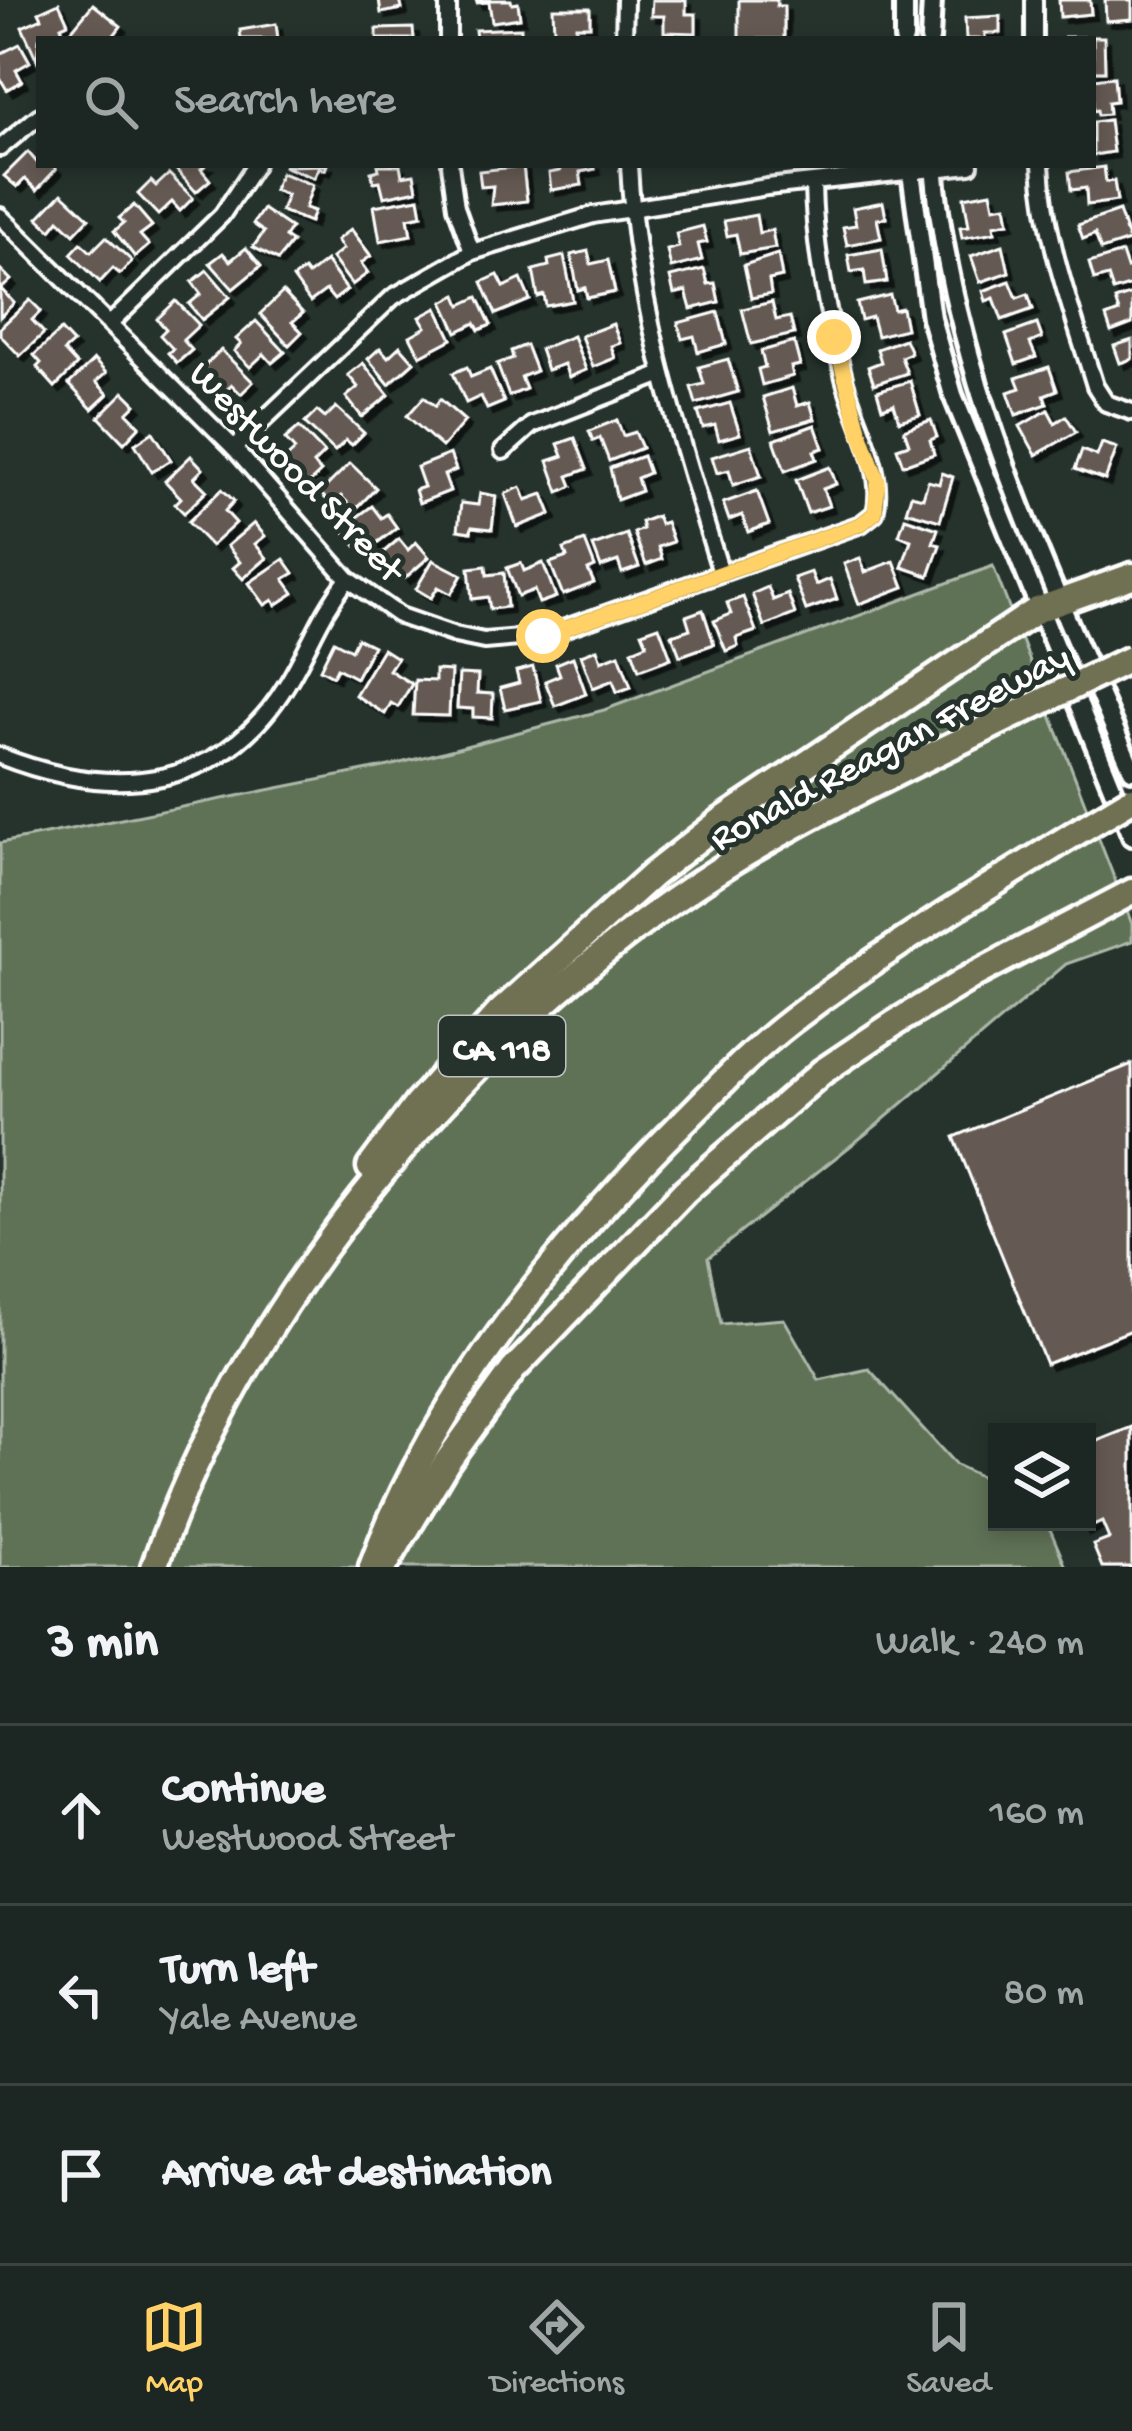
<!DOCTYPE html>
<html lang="en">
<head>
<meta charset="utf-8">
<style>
	body { margin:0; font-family:"Gochi Hand",sans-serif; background:#252e2a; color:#f1f3f6 }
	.controls { position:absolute; right:36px; bottom:36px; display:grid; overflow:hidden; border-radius:0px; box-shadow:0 6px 18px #0003 }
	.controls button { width:108px; height:108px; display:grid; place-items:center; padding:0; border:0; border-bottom:3px solid #3a4340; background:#1c2622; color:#f1f3f6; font:60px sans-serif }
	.stop { position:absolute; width:36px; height:36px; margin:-27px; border:9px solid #ffd166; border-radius:50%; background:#fff }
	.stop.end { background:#ffd166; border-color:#fff; box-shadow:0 3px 12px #0008 }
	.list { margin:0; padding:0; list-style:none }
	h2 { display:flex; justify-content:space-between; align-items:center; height:156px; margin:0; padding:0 48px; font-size:51px }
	h2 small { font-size:39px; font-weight:400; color:#a0a5a5 }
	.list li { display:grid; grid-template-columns:78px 1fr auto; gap:36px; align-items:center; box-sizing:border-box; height:180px; padding:0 48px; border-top:3px solid #3a4340 }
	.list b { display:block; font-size:45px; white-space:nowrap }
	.list p { margin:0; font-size:39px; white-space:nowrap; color:#a0a5a5 }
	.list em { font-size:39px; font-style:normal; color:#a0a5a5 }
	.icon { flex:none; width:66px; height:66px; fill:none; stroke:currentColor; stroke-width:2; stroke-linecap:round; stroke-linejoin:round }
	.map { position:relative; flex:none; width:1132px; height:1567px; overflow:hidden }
	.search { position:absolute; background:#1c2622; box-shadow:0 6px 18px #0003; left:36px; right:36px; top:36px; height:132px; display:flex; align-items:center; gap:30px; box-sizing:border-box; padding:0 42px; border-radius:0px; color:#a0a5a5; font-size:45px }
	.sheet { height:696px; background:#1c2622 }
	nav { display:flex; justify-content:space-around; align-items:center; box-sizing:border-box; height:168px; border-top:3px solid #3a4340; background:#1c2622; font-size:33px; color:#a0a5a5 }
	nav a { display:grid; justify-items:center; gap:6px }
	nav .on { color:#ffd166 }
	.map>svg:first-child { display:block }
</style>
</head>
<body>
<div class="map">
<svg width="1132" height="1567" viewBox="0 0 1132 1567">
	<defs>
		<filter id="shadow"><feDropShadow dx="5.5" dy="5.5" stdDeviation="0" flood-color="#0009"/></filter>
	</defs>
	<rect width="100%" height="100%" fill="#26332d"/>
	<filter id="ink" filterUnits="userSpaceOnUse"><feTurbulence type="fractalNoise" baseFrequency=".00833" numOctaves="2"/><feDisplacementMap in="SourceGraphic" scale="24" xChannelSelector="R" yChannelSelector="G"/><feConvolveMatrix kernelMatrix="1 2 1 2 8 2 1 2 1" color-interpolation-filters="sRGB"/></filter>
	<g filter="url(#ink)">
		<polygon fill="#5e7256" stroke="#aeb8aa" stroke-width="3" points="993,566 1132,924 1132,941 1066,964 877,1125 708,1258 721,1324 784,1319 819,1380 869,1369 956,1465 997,1484 997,1522 1047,1522 1066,1567 0,1567 0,843 389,766 604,710"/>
		<g fill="#655a52" stroke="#fff" stroke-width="3" filter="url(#shadow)">
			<polygon points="379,0 400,0 402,9 381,13"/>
			<polygon points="476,0 511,0 512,4 518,3 520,18 492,22 489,2 477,3"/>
			<polygon points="652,0 686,0 686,14 696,14 696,33 664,32 664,16 651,16"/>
			<polygon points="739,0 777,0 777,6 784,6 784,39 739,39"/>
			<polygon points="1059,0 1090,0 1091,14 1060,17"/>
			<polygon points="1105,0 1132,0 1132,19 1106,21"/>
			<polygon points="59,3 68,23 61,26 64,34 39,39 37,60 22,27 42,18 39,12"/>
			<polygon points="93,4 121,26 111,39 81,39 71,31"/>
			<polygon points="553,8 590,8 590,26 576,26 576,39 546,39 546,32 554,32"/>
			<polygon points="1000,16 1000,33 985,33 985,39 966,39 965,18"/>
			<polygon points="276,24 278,39 241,39 240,30"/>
			<polygon points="413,28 414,39 377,39 377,29"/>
			<polygon points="521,28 521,39 476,39 475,30"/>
			<polygon points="1063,37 1104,37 1105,71 1093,71 1093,39"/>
			<polygon points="20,44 30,62 16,70 22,81 7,90 0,78 0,54"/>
			<polygon points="1114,77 1116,101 1108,102 1109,114 1098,115 1097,110 1093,111 1093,79"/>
			<polygon points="1109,120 1113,152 1093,155 1093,122"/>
			<polygon points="28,152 39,165 52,165 56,169 37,190 25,179 17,187 4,176"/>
			<polygon points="172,165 206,165 201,169 210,180 196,192"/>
			<polygon points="327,165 325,170 319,168 314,178 283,166"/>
			<polygon points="378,165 400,165 402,176 414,174 417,190 384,197 380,181 374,182 371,172 379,170"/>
			<polygon points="559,165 594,165 595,169 580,172 582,185 551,190 549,173 560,171"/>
			<polygon points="523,166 527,201 491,205 493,186 481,187 479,171"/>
			<polygon points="1104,167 1106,182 1114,181 1117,201 1087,205 1086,188 1071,190 1069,172"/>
			<polygon points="281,173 313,185 305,208 314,211 310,222 281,211 287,195 274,190"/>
			<polygon points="169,174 193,198 180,211 172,202 158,215 138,194 151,181 156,186"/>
			<polygon points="991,192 994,207 1006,205 1009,222 994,225 995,232 962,238 960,227 969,226 964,197"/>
			<polygon points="62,193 89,218 74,234 59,220 51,230 38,218"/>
			<polygon points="419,198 422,215 408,218 411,235 380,241 374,206"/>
			<polygon points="883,202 886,218 877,219 881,238 847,245 843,227 856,225 853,208"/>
			<polygon points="134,205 152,226 140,235 149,245 135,257 114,231 124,223 119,218"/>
			<polygon points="263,209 291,228 285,237 292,242 278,260 253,247 264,232 253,224"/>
			<polygon points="1119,211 1129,241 1101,250 1095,234 1083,239 1078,225"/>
			<polygon points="756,215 759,233 772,230 775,248 740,254 736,234 727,236 724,221"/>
			<polygon points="703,226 707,242 698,244 702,260 671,268 667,250 679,247 676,233"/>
			<polygon points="351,229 371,256 361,263 368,273 352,285 332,258 343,249 337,240"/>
			<polygon points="106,237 132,261 120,274 113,268 100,282 71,254 81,243 91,252"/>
			<polygon points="1003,245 1009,272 980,282 971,256"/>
			<polygon points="246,248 261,266 233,289 210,263 223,253 230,261"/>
			<polygon points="882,249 887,282 866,285 864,270 851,272 848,255"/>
			<polygon points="588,251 591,264 608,260 615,292 587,298 585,288 578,290 571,255"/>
			<polygon points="1122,253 1127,268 1132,266 1132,285 1113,291 1108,276 1094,280 1089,263"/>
			<polygon points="778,254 782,277 769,280 771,294 751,298 744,265"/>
			<polygon points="564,256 573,301 546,306 544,295 538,297 533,270 549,266 548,260"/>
			<polygon points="326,261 347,290 334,300 326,290 310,302 293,278 304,270 308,275"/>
			<polygon points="0,269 11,280 1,289 14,303 0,317"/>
			<polygon points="704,269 708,284 715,283 719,302 691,309 686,291 674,294 670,277"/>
			<polygon points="207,270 230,297 202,320 189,304 201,294 192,282"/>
			<polygon points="498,275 504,287 521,279 530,300 496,314 482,282"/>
			<polygon points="1010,281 1017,298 1028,294 1033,309 1002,320 994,298 986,301 983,291"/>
			<polygon points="283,292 303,313 292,322 302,332 289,345 260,314"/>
			<polygon points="1132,294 1132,324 1111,332 1106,317 1119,312 1115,300"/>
			<polygon points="457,295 461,305 478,297 491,325 479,330 475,323 457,332 443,302"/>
			<polygon points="890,295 894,310 902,308 906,329 877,336 872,317 861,320 857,303"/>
			<polygon points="30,300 41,311 32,320 44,333 20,356 0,335 0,328"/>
			<polygon points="176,301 199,325 183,340 192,350 177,363 168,353 173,349 160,335 166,329 157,319"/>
			<polygon points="772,302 776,320 790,317 794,334 751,344 742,309"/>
			<polygon points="437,308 452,339 420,356 410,336 426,327 420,317"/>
			<polygon points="718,312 726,344 698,352 694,336 682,339 678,323"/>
			<polygon points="256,321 285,352 272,363 264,354 250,367 234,351 241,344 236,339"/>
			<polygon points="613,324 620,343 611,346 615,358 593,367 581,336"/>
			<polygon points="1037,324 1042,338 1030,343 1036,357 1016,364 1006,335"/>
			<polygon points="61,330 73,343 64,351 77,365 55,387 37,367 41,363 34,355"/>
			<polygon points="573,336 586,370 569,377 564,364 547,370 540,349"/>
			<polygon points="905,339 911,353 901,357 907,373 874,384 868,367 881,362 877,349"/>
			<polygon points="1132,340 1132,359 1120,363 1114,346"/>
			<polygon points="794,342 800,365 791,367 793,376 762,385 758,369 765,367 761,351"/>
			<polygon points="526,345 536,371 521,377 526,389 509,396 497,364 513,358 511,351"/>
			<polygon points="400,346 414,362 389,384 368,359 380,348 388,357"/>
			<polygon points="221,350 253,382 241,394 232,385 217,399 194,376"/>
			<polygon points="728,359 738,392 696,404 691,387 704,384 699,367"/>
			<polygon points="94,360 106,373 96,382 108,394 92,409 69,384"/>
			<polygon points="363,363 389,395 362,417 346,397 358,387 348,375"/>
			<polygon points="467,367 471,377 490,369 504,402 487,409 481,396 466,403 453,373"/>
			<polygon points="1049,367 1057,390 1044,395 1047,404 1016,415 1008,392 1020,388 1016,378"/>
			<polygon points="910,381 920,415 899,421 894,404 882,408 877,391"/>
			<polygon points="792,388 797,406 810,402 815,419 773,431 763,397"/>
			<polygon points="124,392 136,404 127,413 140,426 124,443 99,417"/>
			<polygon points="424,397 435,406 440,399 465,421 442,447 407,416"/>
			<polygon points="730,403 740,434 719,440 715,425 703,428 698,412"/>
			<polygon points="336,407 364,433 352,445 346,440 335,451 305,423 317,411 325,418"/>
			<polygon points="1048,410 1055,423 1066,416 1076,432 1036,455 1020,426"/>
			<polygon points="617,420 623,436 635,432 642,448 609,461 600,438 593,441 589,431"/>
			<polygon points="931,420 937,437 930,440 934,454 903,465 897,448 909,444 904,430"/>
			<polygon points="815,425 823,448 814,451 817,459 785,471 774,440"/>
			<polygon points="299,427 324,453 313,464 321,472 306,486 283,461 295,450 285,439"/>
			<polygon points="153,432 171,460 152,472 135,444"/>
			<polygon points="575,438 587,469 568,476 572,486 559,492 548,461 563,456 558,444"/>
			<polygon points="1102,443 1117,448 1105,480 1075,469 1082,450 1097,456"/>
			<polygon points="751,445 761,476 733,485 729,470 717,473 712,457"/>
			<polygon points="450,454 456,470 444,475 450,491 419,503 415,490 424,487 417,467"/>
			<polygon points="191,456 203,469 194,478 207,491 184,513 175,504 181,498 165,481"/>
			<polygon points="643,456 649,473 637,478 641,491 617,500 610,468"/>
			<polygon points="350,463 376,488 355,510 341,496 332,505 320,493"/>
			<polygon points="830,467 836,484 823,489 829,506 808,513 796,480"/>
			<polygon points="942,473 953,477 940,521 906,511 911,495 923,498 928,481 939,484"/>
			<polygon points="521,487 526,500 543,494 551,514 517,527 505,494"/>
			<polygon points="222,489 234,501 225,511 236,523 211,546 188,522"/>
			<polygon points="757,491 769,524 748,532 742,515 729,520 723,503"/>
			<polygon points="480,493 496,496 492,529 472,527 471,532 458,530 461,503 478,505"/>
			<polygon points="372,506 381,518 387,514 397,528 374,545 368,536 356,546 342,528"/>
			<polygon points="657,516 660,524 666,522 673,542 658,547 662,559 646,565 634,533 643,529 641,522"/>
			<polygon points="905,518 938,529 933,543 940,545 929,576 902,567 911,540 899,535"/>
			<polygon points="254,523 265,536 255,544 267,558 243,579 233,568 240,562 227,546"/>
			<polygon points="627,534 639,567 622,573 618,561 601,567 593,546"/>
			<polygon points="399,539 408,550 416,542 429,557 405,578 395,566 384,576 372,562"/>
			<polygon points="585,541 595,567 588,570 594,583 563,595 550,563 567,557 564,549"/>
			<polygon points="860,558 865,572 894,561 904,587 859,604 844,564"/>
			<polygon points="284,559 294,573 284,579 294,593 276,605 273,600 265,605 249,583"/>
			<polygon points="433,560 462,575 451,594 438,587 431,598 416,589"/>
			<polygon points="521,563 524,571 543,563 556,597 539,603 534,590 518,596 507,568"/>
			<polygon points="486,566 487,575 504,573 507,607 490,609 488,597 472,599 469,568"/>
			<polygon points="811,572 816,585 830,579 837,599 806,610 794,578"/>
			<polygon points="768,587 773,600 788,594 795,614 764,626 752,594"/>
			<polygon points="743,597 756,631 736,638 738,646 726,651 714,621 731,614 727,603"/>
			<polygon points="703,610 714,644 680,656 672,635 690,629 686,616"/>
			<polygon points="659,626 671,658 639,670 632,650 647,644 642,632"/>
			<polygon points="357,638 373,646 356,678 337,668 333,676 320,669 334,641 351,650"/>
			<polygon points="383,649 397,658 389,670 412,684 398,707 391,703 385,714 355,695"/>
			<polygon points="597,649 601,661 619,654 631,687 617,692 613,680 593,688 581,655"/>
			<polygon points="573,657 586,694 555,706 545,681 560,675 556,664"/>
			<polygon points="533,667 541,701 505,709 500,688 519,683 516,671"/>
			<polygon points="435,670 451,671 449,716 413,715 415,680 435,681"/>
			<polygon points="459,674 478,675 477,693 493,694 492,718 473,717 473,709 457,708"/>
			<polygon points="1132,1064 1132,1330 1046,1364 954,1137"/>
			<polygon points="1132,1427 1132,1567 1102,1567 1093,1545 1109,1539 1102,1522 1084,1530 1080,1522 1087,1522 1087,1445"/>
		</g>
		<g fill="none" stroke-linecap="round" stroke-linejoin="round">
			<g stroke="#fff" stroke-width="22">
				<g id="minor">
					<polyline points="448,0 448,39"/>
					<polyline points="1034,0 1034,39"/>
					<polyline points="624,39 625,0"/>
					<polyline points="0,148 39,116"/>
					<polyline points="450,165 456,207 472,252"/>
					<path d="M629,165c7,142 51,274 92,408"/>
					<path d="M1041,165c4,76 32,148 54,221l11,17 26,9"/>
					<path d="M0,216l234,232 114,131 52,37 55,19 29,6 59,-5 318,-112 14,-11c11,-44 -20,-92 -31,-135 -16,-63 -30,-128 -31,-194"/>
					<polyline points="110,324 222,215 255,165"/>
					<polyline points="234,448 393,297 472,252 593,215 767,187 970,165"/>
					<polyline points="503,451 532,425 660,375"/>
					<path d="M0,756c110,43 220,38 287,-72 23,-37 32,-69 61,-105"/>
				</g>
			</g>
			<g stroke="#fff" stroke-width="26">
				<g id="tertiary">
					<polyline points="904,39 904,0"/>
					<polyline points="930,39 932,0"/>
					<polyline points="910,165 931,318 953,395 1132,836"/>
					<path d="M934,165c17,212 116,412 198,605"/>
				</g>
			</g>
			<g stroke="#fff" stroke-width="33">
				<g id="motorway">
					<polyline points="370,1167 417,1104 499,1013 652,875 721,821 1037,610 1132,576"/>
					<path d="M154,1567c95,-277 335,-558 586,-710 94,-56 193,-102 291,-150"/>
					<path d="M372,1567c59,-165 189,-324 312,-446 34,-34 69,-71 107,-100 90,-69 186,-127 283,-187"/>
					<polyline points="384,1567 446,1463 513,1370 685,1191 822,1072 895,1023 974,975 1132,892"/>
				</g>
			</g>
			<use href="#minor" stroke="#26332d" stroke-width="14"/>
			<use href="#tertiary" stroke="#26332d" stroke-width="16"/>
			<use href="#motorway" stroke="#706f52" stroke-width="24"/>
			<g stroke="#fff" stroke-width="33" stroke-linecap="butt">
				<g id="motorway-bridge">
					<polyline points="1031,707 1132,658"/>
					<polyline points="1074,834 1132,799"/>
				</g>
			</g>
			<use href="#motorway-bridge" stroke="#706f52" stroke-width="24"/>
		</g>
	</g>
	<g fill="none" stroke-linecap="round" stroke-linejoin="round" filter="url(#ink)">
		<polyline stroke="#ffd166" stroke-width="15" points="543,636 861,524 875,513 878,481 859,429 834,337"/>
	</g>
	<g text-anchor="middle" stroke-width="10" stroke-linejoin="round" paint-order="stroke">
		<rect fill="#26332d" stroke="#bec2c0" stroke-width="3" x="439" y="1016" width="126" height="60" rx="9"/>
		<g font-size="36" font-weight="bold" fill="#fff">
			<text x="502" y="1059">CA 118</text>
		</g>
		<g font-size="39" fill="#fff" stroke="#26332d">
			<text transform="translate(299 469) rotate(46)" y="14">Westwood Street</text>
			<text transform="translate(888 744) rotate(-28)" y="14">Ronald Reagan Freeway</text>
		</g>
	</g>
</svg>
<div class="controls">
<button><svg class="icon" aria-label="layers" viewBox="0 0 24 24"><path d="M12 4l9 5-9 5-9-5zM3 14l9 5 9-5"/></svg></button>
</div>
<div class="stop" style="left:543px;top:636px"></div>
<div class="stop end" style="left:834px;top:337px"></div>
<div class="search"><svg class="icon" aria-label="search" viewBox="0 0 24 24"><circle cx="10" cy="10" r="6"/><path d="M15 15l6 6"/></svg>Search here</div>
</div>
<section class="sheet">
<h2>3 min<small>Walk · 240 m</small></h2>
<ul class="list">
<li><svg class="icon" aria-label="ahead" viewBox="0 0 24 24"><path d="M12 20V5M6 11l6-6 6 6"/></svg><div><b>Continue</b><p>Westwood Street</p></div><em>160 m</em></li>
<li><svg class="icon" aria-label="left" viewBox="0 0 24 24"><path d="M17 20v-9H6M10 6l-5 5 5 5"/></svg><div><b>Turn left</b><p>Yale Avenue</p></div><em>80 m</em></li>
<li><svg class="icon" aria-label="arrive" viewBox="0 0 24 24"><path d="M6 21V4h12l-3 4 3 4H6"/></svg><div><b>Arrive at destination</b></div></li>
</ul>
</section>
<nav>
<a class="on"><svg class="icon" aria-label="map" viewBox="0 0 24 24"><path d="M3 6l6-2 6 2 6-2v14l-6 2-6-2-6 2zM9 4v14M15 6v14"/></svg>Map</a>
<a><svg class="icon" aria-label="directions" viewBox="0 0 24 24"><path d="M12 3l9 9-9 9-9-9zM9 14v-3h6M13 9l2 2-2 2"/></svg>Directions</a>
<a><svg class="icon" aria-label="saved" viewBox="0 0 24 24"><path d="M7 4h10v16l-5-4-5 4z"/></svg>Saved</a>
</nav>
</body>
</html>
